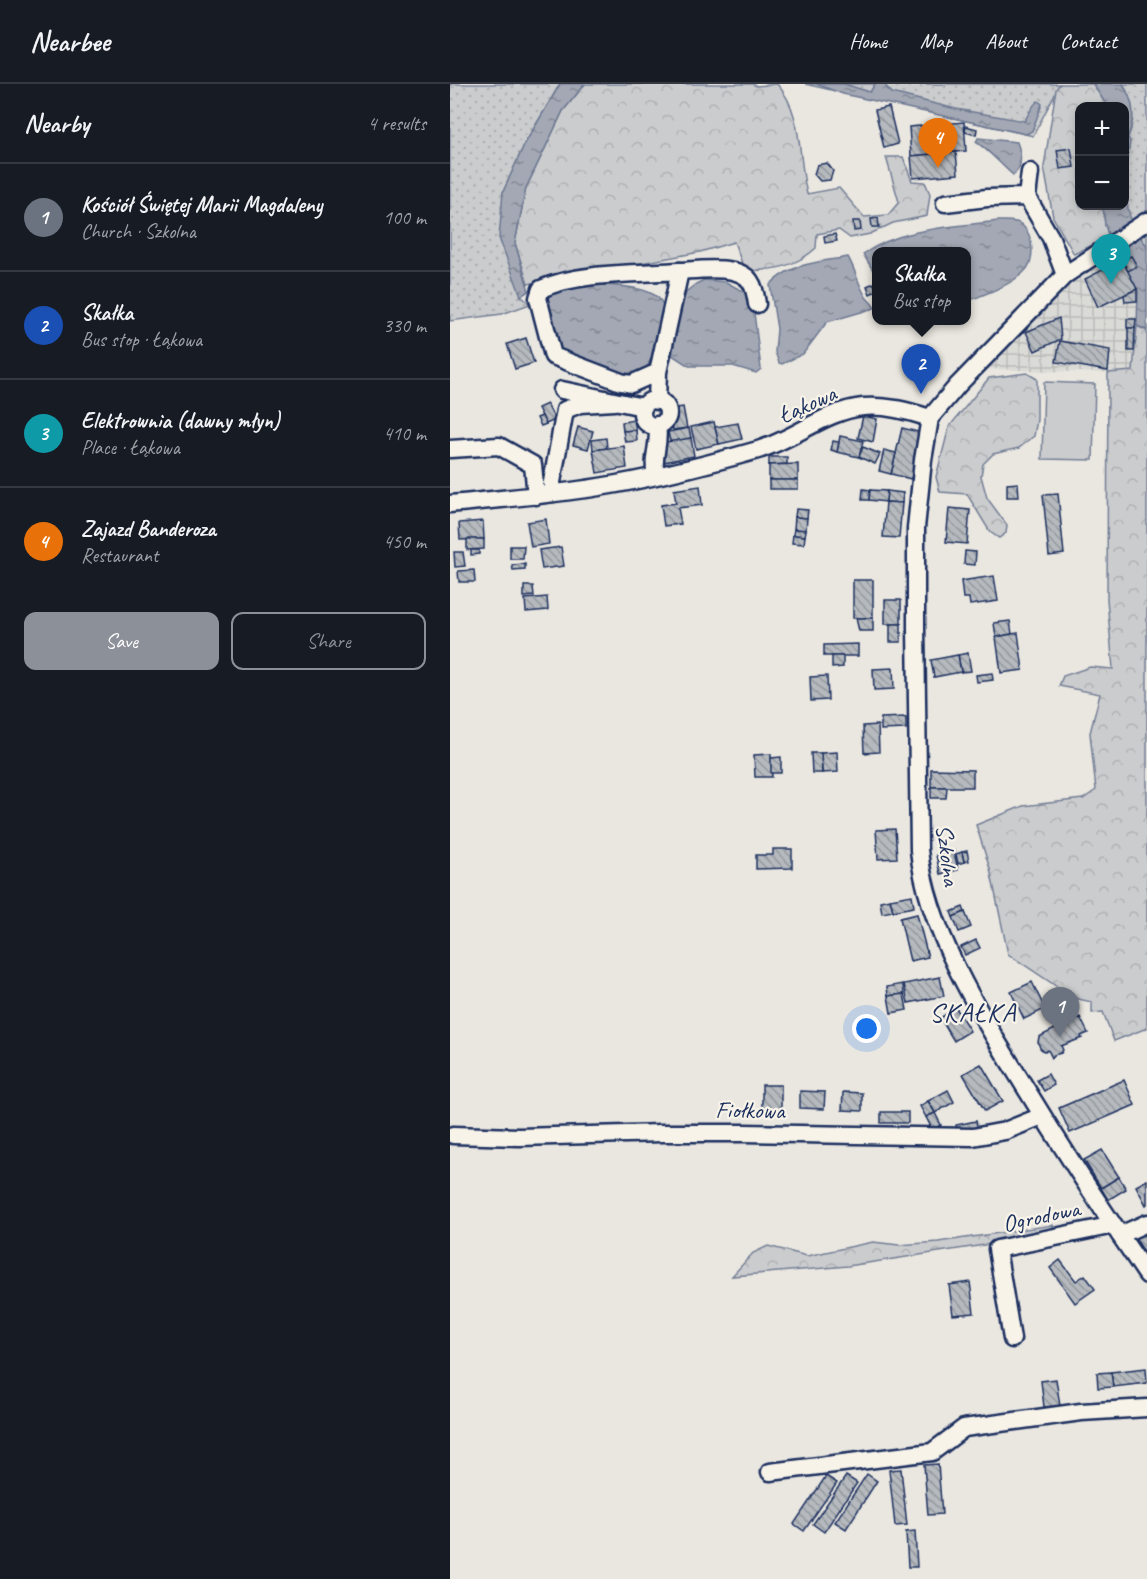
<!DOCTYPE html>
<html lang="en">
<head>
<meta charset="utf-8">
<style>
	body { margin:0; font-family:Caveat,sans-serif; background:#242831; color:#f1f3f6 }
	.controls { position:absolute; right:18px; top:18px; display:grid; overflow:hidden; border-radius:12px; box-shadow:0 3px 9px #0003 }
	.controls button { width:54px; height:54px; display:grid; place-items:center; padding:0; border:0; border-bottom:2px solid #363941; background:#171b24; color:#f1f3f6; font:30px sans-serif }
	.you { position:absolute; left:417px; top:945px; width:21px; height:21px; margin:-15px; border:4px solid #fff; border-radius:50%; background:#1a73e8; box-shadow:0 0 0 9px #1a73e833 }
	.badge { display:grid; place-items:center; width:39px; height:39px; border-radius:50%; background:#8c9099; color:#fff; font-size:20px; font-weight:700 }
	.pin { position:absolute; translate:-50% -50px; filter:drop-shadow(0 2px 3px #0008) }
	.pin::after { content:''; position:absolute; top:32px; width:21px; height:18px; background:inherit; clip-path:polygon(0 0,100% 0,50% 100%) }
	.popup { position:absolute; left:422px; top:163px; width:99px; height:78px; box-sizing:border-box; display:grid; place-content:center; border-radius:12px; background:#171b24; filter:drop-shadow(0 2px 4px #0005); font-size:20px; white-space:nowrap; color:#9ea1a6 }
	.popup b { font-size:22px; color:#f1f3f6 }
	.popup::after { content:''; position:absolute; left:50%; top:100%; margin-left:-12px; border:12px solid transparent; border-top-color:#171b24 }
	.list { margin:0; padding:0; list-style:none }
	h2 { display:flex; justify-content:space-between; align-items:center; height:78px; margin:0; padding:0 24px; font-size:26px }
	h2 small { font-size:20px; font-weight:400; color:#9ea1a6 }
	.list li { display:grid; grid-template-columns:39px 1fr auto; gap:18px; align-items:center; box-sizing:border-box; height:108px; padding:0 24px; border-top:2px solid #363941 }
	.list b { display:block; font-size:22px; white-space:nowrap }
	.list p { margin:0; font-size:20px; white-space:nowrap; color:#9ea1a6 }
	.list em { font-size:20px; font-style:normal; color:#9ea1a6 }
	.actions { display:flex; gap:12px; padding:18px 24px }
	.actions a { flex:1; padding:14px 0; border:2px solid #8c9099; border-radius:12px; text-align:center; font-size:21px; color:#8c9099 }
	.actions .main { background:#8c9099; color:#fff }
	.map { position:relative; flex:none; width:697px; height:1495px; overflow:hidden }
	header { display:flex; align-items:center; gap:36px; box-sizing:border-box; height:84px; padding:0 30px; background:#171b24; border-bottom:2px solid #363941 }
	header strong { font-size:28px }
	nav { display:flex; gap:33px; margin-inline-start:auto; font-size:21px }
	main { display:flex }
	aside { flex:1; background:#171b24 }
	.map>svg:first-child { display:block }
</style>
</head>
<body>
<header>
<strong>Nearbee</strong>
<nav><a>Home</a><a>Map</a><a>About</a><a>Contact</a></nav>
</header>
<main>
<aside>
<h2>Nearby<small>4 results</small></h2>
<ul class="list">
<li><span class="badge" style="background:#6b7280">1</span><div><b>Kościół Świętej Marii Magdaleny</b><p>Church · Szkolna</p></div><em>100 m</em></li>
<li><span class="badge" style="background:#1a4fb4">2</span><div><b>Skałka</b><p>Bus stop · Łąkowa</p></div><em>330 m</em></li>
<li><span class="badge" style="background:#0f9aa8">3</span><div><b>Elektrownia (dawny młyn)</b><p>Place · Łąkowa</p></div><em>410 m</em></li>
<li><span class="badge" style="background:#e8710a">4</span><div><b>Zajazd Banderoza</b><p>Restaurant</p></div><em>450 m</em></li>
</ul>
<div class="actions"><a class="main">Save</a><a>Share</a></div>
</aside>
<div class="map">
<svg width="697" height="1495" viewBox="0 0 697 1495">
	<defs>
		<pattern id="industrial-grid" width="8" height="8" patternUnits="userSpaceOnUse" patternTransform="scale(1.5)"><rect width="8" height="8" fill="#dadad6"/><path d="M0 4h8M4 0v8" fill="none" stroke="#babbba"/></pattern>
		<pattern id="grass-dots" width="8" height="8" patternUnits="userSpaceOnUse" patternTransform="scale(1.5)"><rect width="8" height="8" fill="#cbcccd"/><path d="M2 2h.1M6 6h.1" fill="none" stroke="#aeb0b2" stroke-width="1.8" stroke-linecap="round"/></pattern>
		<pattern id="forest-crowns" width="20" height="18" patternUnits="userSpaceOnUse" patternTransform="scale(1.5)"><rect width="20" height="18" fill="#cbcccd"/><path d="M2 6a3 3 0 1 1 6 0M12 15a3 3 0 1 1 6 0" fill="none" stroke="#aeb0b2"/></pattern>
		<pattern id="water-ripples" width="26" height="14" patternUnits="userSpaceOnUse" patternTransform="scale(1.5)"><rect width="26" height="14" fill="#a3a8b4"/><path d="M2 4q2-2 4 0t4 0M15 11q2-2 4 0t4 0" fill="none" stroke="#848996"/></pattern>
		<pattern id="building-back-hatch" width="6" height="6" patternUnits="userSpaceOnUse" patternTransform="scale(1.5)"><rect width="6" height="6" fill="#b6babf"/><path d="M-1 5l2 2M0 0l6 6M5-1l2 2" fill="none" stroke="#93989e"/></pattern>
	</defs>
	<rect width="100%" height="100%" fill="#eae7e0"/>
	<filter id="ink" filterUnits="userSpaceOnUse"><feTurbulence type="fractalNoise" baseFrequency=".0167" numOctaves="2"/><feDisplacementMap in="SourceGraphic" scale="12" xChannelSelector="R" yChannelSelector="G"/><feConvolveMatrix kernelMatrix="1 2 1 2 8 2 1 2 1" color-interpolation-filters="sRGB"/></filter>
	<g filter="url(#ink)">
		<polygon fill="url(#industrial-grid)" points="697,145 697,219 688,224 683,287 658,289 538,285 625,195"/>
		<g fill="url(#grass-dots)" stroke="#737e96" stroke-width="1.5">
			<polygon points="0,0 110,0 74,61 53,108 71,212 80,220 52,230 0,237"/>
			<polygon points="355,0 610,0 583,52"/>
			<path d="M673,0h24v162c-3,-4 -7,-7 -10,-11 -12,-16 -15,-45 -12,-65 1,-11 6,-23 3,-33 7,-19 4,-36 -5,-53z"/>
		</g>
		<g fill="url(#forest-crowns)" stroke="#737e96" stroke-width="1.5">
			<path d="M135,0h167l5,2 20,-2c26,28 21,74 30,110l32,-6 25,29 24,-2 11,-13 -13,-45h17l9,24 13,1 5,12 -3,22 -34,7 -23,11 -20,4 -11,-8 -22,4 -1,14c-22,20 -43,22 -71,23l-11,-29 -34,10 -172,32 -13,-41 11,-55 37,-77z"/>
			<polygon points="610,0 643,0 657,22 630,22 630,122 653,122 655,141 659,153 624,170 603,133 594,83 606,5"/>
			<polygon points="687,242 697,247 697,944 664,957 653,928 642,929 642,918 624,914 558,870 540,785 526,741 573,722 633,715 646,706 640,649 650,610 609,602 613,592 640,583 663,585 657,515 658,289 683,287"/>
			<polygon points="577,289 587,295 587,336 584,352 569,364 543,370 533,380 531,392 537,414 557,441 556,449 549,454 540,448 517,410 490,408 486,393 499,343 539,294"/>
			<polygon points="603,1141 605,1150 398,1182 282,1192 303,1169 318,1162 357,1172 423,1158 449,1161 488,1158"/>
		</g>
		<polygon fill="#cbcccd" stroke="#737e96" stroke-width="1.5" points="594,298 645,300 643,376 592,375"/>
		<g fill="url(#water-ripples)" stroke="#6d7892" stroke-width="1.5">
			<polygon points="110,0 135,0 113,27 76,104 65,159 79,207 71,212 49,154 53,108 74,61"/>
			<path d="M366,0h28l26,8 5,-8h9l8,9 64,16 68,12c5,-6 8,-16 14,-20l4,3 -10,27 -6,3 -183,-40z"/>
			<path d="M643,0h30c11,19 13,32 5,53l2,5 -5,30 -1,-66h-17z"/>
			<path d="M528,54l39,4c4,11 7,25 -4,33 -13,-11 -23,-24 -37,-33z"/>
			<path d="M675,106c4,28 5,34 22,56v84l-10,-4 1,-35 -29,-54 -4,-12 -2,-19h21z"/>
			<path d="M549,137c7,0 17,-1 23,4 12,11 14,37 1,48 -16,14 -36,20 -55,28h-2v-49h-90v23l-13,-21c40,-27 90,-27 136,-33z"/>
			<path d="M398,173c7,12 10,27 18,40 3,4 7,6 9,11l-48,14 -24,32 -21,10 -3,-1 -4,-11 2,-23 -7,-44c19,-22 51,-23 78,-28z"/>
			<polygon points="254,196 276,198 298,210 304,229 311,285 306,289 283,282 239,282 222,271 218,262 228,228 237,207 246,200"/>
			<path d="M132,200c28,2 104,-2 76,45l1,4c-6,18 -7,38 -27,45l-73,-25 -12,-50 1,-6 10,-8z"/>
		</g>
		<g fill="url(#building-back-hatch)" stroke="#1b2f5e" stroke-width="1.5">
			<polygon points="439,23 448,60 434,64 425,26"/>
			<polygon points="514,38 516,67 461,72 459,43"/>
			<polygon points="516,42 527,45 526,51 515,48"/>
			<polygon points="621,64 624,83 610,85 607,66"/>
			<polygon points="506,68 508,90 463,94 461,72"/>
			<polygon points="377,79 383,87 380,96 370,97 364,90 367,81"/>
			<polygon points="428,134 429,143 422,143 421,135"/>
			<polygon points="403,137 410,137 411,146 404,147"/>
			<polygon points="385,150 387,157 375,159 374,152"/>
			<polygon points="681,172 687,182 678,187 672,176"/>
			<polygon points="672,176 687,205 648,223 635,195"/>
			<polygon points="424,199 426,207 420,210 417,202"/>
			<polygon points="687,205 687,217 675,218 674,211"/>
			<polygon points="609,234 611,255 585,267 576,248"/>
			<polygon points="677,235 686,235 685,244 677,244"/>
			<polygon points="678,244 685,244 684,267 678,267"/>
			<polygon points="76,254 84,279 65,285 57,260"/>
			<polygon points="610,257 660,266 658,287 606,278"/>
			<polygon points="97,320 105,336 96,340 88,324"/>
			<polygon points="233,323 237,344 223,346 220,325"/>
			<polygon points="92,332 96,340 91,342 87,334"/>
			<polygon points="413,332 427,335 423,358 408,354"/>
			<polygon points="184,336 186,346 173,347 172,338"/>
			<polygon points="264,338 269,360 246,365 241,343"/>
			<polygon points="288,339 292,355 269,360 265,343"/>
			<polygon points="128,343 143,347 138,365 123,361"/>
			<polygon points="239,344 241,354 220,358 218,348"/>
			<polygon points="452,344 472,349 461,395 441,390"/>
			<polygon points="186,346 187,357 175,358 173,347"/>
			<polygon points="390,352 413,357 409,373 387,368"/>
			<polygon points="156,354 157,364 143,366 142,356"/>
			<polygon points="241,354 244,372 214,378 210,359"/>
			<polygon points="383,357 389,358 387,368 381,366"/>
			<polygon points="174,362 177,384 147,389 143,366"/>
			<polygon points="413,363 430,370 425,380 409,373"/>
			<polygon points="434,366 446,369 441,390 429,387"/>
			<polygon points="319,373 337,373 337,380 319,381"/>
			<polygon points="348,380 348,396 319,396 319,381"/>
			<rect x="319" y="396" width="29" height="9"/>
			<polygon points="568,399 569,413 557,413 557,400"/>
			<polygon points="250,402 252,421 228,424 231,440 214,442 211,421 226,419 224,406"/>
			<polygon points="413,405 420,406 419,416 412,416"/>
			<polygon points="420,406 437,407 436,418 419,416"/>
			<polygon points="437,407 453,409 452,419 436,418"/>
			<polygon points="608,410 614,470 599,472 593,411"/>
			<polygon points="436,418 452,419 449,454 433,453"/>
			<polygon points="499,424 520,426 517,460 496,458"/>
			<polygon points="346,425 358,426 357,434 345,433"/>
			<polygon points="345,433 357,434 356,446 344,445"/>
			<polygon points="96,435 99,460 81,463 77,438"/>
			<polygon points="33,437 34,455 10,456 9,439"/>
			<polygon points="344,445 356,446 355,452 343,451"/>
			<polygon points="343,451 355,452 354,460 342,459"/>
			<polygon points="17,455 34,455 34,465 17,466"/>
			<polygon points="60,462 74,462 73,475 60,475"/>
			<polygon points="111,463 114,482 92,485 89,466"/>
			<polygon points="21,466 29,466 29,470 21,471"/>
			<polygon points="515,467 526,468 525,481 514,480"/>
			<polygon points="4,468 13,468 15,482 5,483"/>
			<polygon points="75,480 75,485 63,486 62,481"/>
			<polygon points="24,486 25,498 9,498 8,487"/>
			<polygon points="544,492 548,517 520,521 519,514 513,514 511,497"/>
			<rect x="403" y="496" width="20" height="38"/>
			<polygon points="74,502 83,502 84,512 74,513"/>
			<polygon points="97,513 98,526 76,528 75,515"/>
			<rect x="435" y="516" width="16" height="24"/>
			<polygon points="406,534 423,534 423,547 409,547"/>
			<polygon points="560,537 562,550 546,553 544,539"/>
			<rect x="440" y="540" width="11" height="18"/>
			<polygon points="568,549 573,586 551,589 546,553"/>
			<polygon points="408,560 408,572 374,572 374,561"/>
			<polygon points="518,569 521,587 511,588 508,571"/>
			<polygon points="508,571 511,588 484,593 481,576"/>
			<polygon points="382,572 393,572 393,583 382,584"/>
			<polygon points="443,584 444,605 424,606 423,585"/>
			<polygon points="542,589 543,596 527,598 526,591"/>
			<polygon points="377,592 378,616 361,617 360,593"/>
			<polygon points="456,633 456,645 431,646 431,634"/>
			<polygon points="428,641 429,668 414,669 413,642"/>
			<polygon points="387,668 388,688 372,689 371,669"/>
			<polygon points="361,669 371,669 372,689 362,689"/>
			<polygon points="321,670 322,693 305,693 304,671"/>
			<polygon points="331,673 331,689 321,689 321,674"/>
			<polygon points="481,685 523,686 523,703 481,703"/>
			<polygon points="481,703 497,703 496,714 481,714"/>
			<polygon points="445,745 447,774 428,775 426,746"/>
			<polygon points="323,765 342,765 342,784 306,785 306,771 323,771"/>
			<polygon points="504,767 508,786 490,790 486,771"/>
			<polygon points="517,767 519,777 514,778 512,768"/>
			<polygon points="512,768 514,778 508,780 506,770"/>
			<polygon points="462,811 464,823 443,827 440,815"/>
			<polygon points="440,815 443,827 432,829 430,817"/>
			<polygon points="513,823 515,828 503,833 501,828"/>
			<polygon points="515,828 521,843 509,848 503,833"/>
			<polygon points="467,830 478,873 460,877 450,834"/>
			<polygon points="526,856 530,864 515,871 511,863"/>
			<polygon points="490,893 494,912 458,919 454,900"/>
			<polygon points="582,898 595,925 574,935 561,908"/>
			<polygon points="453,900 454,910 438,912 437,903"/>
			<polygon points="454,910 457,926 441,929 438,912"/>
			<polygon points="506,924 520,947 504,957 490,934"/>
			<polygon points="630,933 638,949 631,952 632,954 611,962 613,966 611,969 604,971 602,974 598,966 595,968 590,964 588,958 589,953 605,945 603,940 609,938 611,942"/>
			<polygon points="531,980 553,1017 535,1027 513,990"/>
			<polygon points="598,990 604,1001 594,1007 587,996"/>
			<polygon points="674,996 685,1021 620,1049 609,1024"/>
			<rect x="312" y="1001" width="19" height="25"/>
			<polygon points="498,1006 504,1018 485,1029 478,1017"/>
			<polygon points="350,1007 375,1008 374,1025 350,1024"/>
			<polygon points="393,1008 412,1009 412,1027 392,1026"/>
			<polygon points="478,1017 485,1029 476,1033 470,1022"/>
			<rect x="431" y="1028" width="27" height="11"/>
			<polygon points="485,1029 491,1041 482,1045 476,1033"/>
			<polygon points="526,1037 528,1046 507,1049 506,1041"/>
			<polygon points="652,1066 669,1093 651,1104 634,1076"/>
			<polygon points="669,1093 676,1105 658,1116 651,1104"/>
			<polygon points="697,1096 697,1120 696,1121 686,1102"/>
			<polygon points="697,1145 697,1172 683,1151"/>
			<polygon points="610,1176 626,1197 635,1191 645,1205 625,1219 600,1184"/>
			<polygon points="520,1198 524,1229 503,1231 499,1201"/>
			<polygon points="696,1284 697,1299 663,1303 661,1288"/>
			<polygon points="661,1288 663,1303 648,1304 647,1289"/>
			<polygon points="606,1295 610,1322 594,1323 591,1297"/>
			<polygon points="488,1380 492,1430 478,1431 474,1381"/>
			<polygon points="451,1385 457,1441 445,1442 439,1386"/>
			<polygon points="417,1390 427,1397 396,1445 385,1438"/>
			<polygon points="376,1392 387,1399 354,1447 344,1440"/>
			<polygon points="396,1392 407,1399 374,1448 363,1440"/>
			<polygon points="465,1447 467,1483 458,1483 456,1448"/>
		</g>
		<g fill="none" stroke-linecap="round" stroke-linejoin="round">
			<g stroke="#1b2f5e" stroke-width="21">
				<g id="minor">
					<polyline points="577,113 580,88"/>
					<polyline points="495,119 537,114 577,113 601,154 615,191"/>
					<path d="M697,137l-82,54 -107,110 -28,33 -7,42 -7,68v99l3,223c7,76 61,165 101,229 40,66 83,132 127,196"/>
					<path d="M230,187c18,-1 58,-7 70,10 5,7 6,16 7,23"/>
					<polyline points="112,306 193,323"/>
					<circle cx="205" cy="329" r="13"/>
					<path d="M207,317l1,-29 22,-101c-42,3 -102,1 -139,18l-3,9 15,58 68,26 10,2 27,-12"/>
					<polyline points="0,365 49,362 83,381 86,412"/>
					<path d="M206,391c-5,-17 5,-32 1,-50"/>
					<polyline points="103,409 102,398 115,326 130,320 164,318"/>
					<path d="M0,420c50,-5 100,-9 149,-17 51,-8 110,-23 159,-37 37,-11 67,-39 105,-43 23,-2 45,4 67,11"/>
					<polyline points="3,1051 69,1053 212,1049 293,1049 523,1053 555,1047 592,1032"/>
					<polyline points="670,1151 697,1139"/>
					<polyline points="562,1255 547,1165 664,1141"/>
					<polyline points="320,1388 482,1368 514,1344 631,1328 697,1324"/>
				</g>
			</g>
			<use href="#minor" stroke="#f7f3e8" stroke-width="16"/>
		</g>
	</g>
	<g text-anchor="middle" stroke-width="4.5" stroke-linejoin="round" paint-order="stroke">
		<g font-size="24" fill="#1b2f5e" stroke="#f7f3e8">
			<text transform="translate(357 320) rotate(-24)" y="8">Łąkowa</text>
			<text transform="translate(498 771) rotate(83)" y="8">Szkolna</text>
			<text transform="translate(300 1026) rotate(1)" y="8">Fiołkowa</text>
			<text transform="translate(591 1132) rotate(-12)" y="8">Ogrodowa</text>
		</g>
		<g font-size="27" letter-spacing="1.5" fill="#1b2f5e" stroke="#f7f3e8">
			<text x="523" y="937">SKAŁKA</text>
		</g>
	</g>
</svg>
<div class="controls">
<button>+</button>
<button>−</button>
</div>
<div class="you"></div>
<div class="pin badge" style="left:610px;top:953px;background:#6b7280">1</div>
<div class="pin badge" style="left:471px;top:310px;background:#1a4fb4">2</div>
<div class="popup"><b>Skałka</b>Bus stop</div>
<div class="pin badge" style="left:661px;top:200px;background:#0f9aa8">3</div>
<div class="pin badge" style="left:488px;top:84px;background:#e8710a">4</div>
</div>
</main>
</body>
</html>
